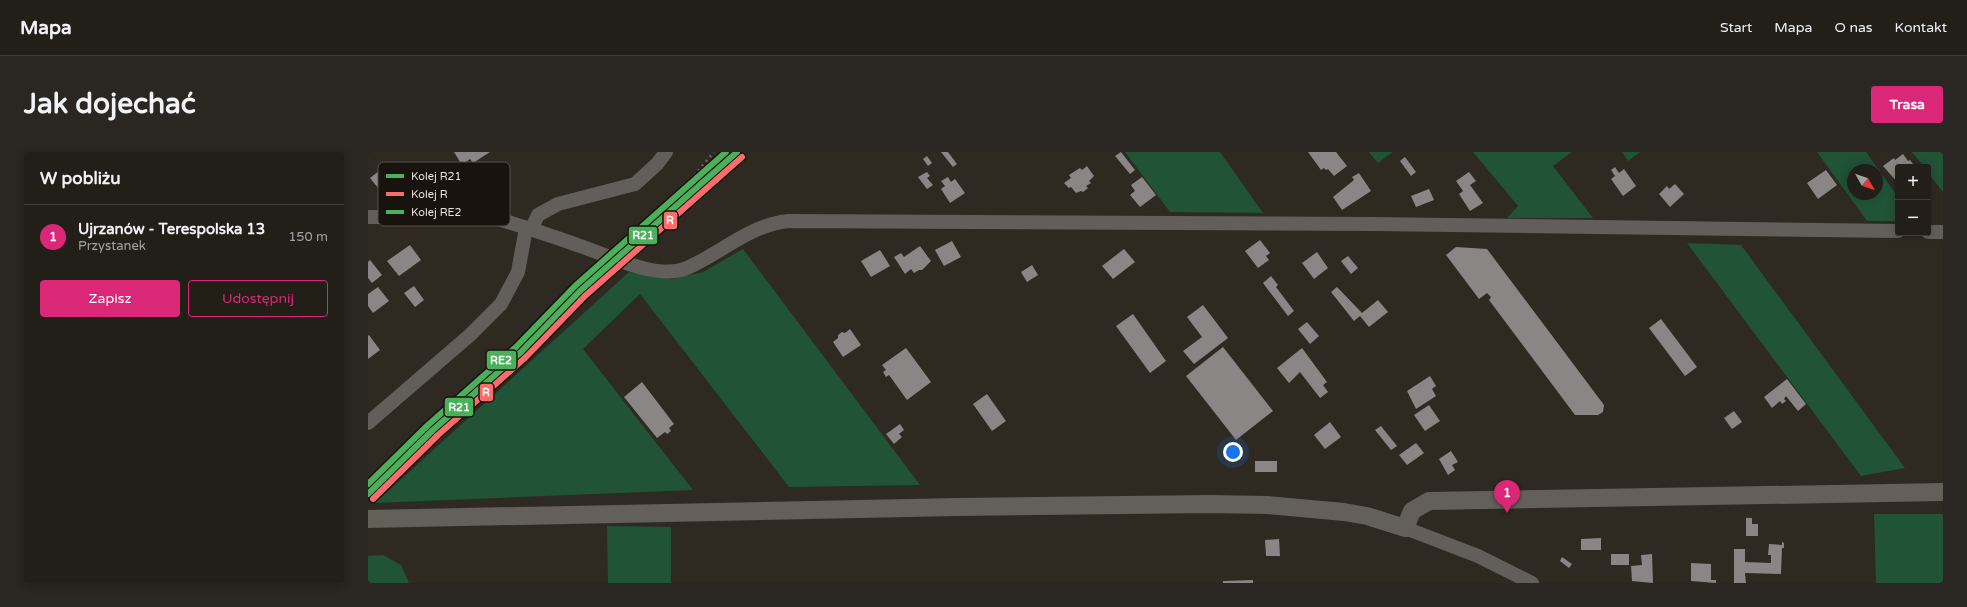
<!DOCTYPE html>
<html lang="pl">
<head>
<meta charset="utf-8">
<style>
	body { margin:0; font-family:"Varela Round",sans-serif; background:#2a2722; color:#f1f3f6 }
	.controls { position:absolute; right:12px; top:12px; display:grid; overflow:hidden; border-radius:4px; box-shadow:0 2px 10px #0003 }
	.controls button { width:36px; height:36px; display:grid; place-items:center; padding:0; border:0; border-bottom:1px solid #3f3d38; background:#221f19; color:#f1f3f6; font:20px sans-serif }
	.compass { position:absolute; left:1479px; top:12px; width:36px; height:36px; border-radius:50%; background:#221f19; box-shadow:0 2px 10px #0003; rotate:130deg }
	.you { position:absolute; left:865px; top:300px; width:14px; height:14px; margin:-10px; border:3px solid #fff; border-radius:50%; background:#1a73e8; box-shadow:0 0 0 6px #1a73e833 }
	.badge { display:grid; place-items:center; width:26px; height:26px; border-radius:50%; background:#db2777; color:#fff; font-size:13px; font-weight:700 }
	.pin { position:absolute; translate:-50% -33px; filter:drop-shadow(0 1px 2px #0008) }
	.pin::after { content:''; position:absolute; top:21px; width:14px; height:12px; background:inherit; clip-path:polygon(0 0,100% 0,50% 100%) }
	.list { margin:0; padding:0; list-style:none }
	h2 { display:flex; justify-content:space-between; align-items:center; height:52px; margin:0; padding:0 16px; font-size:17px }
	h2 small { font-size:13px; font-weight:400; color:#a2a2a2 }
	.list li { display:grid; grid-template-columns:26px 1fr auto; gap:12px; align-items:center; box-sizing:border-box; height:64px; padding:0 16px; border-top:1px solid #3f3d38 }
	.list b { display:block; font-size:15px; white-space:nowrap }
	.list p { margin:0; font-size:13px; white-space:nowrap; color:#a2a2a2 }
	.list em { font-size:13px; font-style:normal; color:#a2a2a2 }
	.actions { display:flex; gap:8px; padding:12px 16px }
	.actions a { flex:1; padding:9px 0; border:1px solid #db2777; border-radius:4px; text-align:center; font-size:14px; color:#db2777 }
	.actions .main { background:#db2777; color:#fff }
	.map { position:relative; flex:none; width:1575px; height:431px; overflow:hidden; border-radius:4px }
	header { display:flex; align-items:center; gap:24px; box-sizing:border-box; height:56px; padding:0 20px; background:#221f19; border-bottom:1px solid #3f3d38 }
	header strong { font-size:19px }
	nav { display:flex; gap:22px; margin-inline-start:auto; font-size:14px }
	.intro { display:flex; align-items:center; justify-content:space-between; box-sizing:border-box; height:96px; padding:0 24px }
	h1 { margin:0; font-size:28px }
	.button { padding:10px 18px; border-radius:4px; background:#db2777; color:#fff; font-size:14px; font-weight:700 }
	main { display:flex; gap:24px; padding:0 24px }
	aside { flex:1; background:#221f19; border-radius:4px; box-shadow:0 2px 10px #0003 }
	.map>svg:first-child { display:block }
</style>
</head>
<body>
<header>
<strong>Mapa</strong>
<nav><a>Start</a><a>Mapa</a><a>O nas</a><a>Kontakt</a></nav>
</header>
<div class="intro"><h1>Jak dojechać</h1><a class="button">Trasa</a></div>
<main>
<aside>
<h2>W pobliżu<small></small></h2>
<ul class="list">
<li><span class="badge">1</span><div><b>Ujrzanów - Terespolska 13</b><p>Przystanek</p></div><em>150 m</em></li>
</ul>
<div class="actions"><a class="main">Zapisz</a><a>Udostępnij</a></div>
</aside>
<div class="map">
<svg width="1575" height="431" viewBox="0 0 1575 431">
	<rect width="100%" height="100%" fill="#2e2921"/>
	<g fill="#215337" fill-rule="evenodd">
		<polygon points="757,0 852,0 895,61 802,60"/>
		<polygon points="1001,0 1025,0 1010,11"/>
		<polygon points="1105,0 1204,0 1185,14 1225,66 1139,66 1150,54"/>
		<polygon points="1254,0 1272,0 1260,9"/>
		<path d="M1449,0h49l32,45v24h-31zM1485,18h24v24h-24z"/>
		<polygon points="1544,0 1575,0 1575,40 1560,21 1560,15 1556,15"/>
		<polygon points="1319,91 1373,93 1537,316 1493,324"/>
		<polygon points="375,97 552,333 421,335 272,142 215,197 325,338 7,351 261,120 305,127 335,120"/>
		<polygon points="1506,362 1575,362 1575,431 1508,431"/>
		<polygon points="239,374 303,375 303,431 240,431"/>
		<polygon points="15,403 33,413 41,431 0,431 0,404"/>
	</g>
	<g fill="#8a8686">
		<polygon points="86,0 122,0 105,11 102,7 94,13"/>
		<polygon points="573,0 580,0 589,12 585,15"/>
		<polygon points="753,0 767,18 762,22 747,4"/>
		<polygon points="940,0 968,0 979,14 966,24 960,17 958,18 956,16 953,18"/>
		<polygon points="1535,2 1540,9 1542,8 1545,12 1543,13 1545,15 1530,15 1530,31 1515,14 1526,6 1527,8"/>
		<polygon points="559,4 564,11 560,14 555,7"/>
		<polygon points="1037,5 1048,20 1043,24 1032,9"/>
		<polygon points="719,14 726,24 721,29 723,31 718,34 720,36 715,40 713,39 708,41 703,35 701,36 696,31 703,26 701,23 712,16 714,18"/>
		<polygon points="16,15 27,29 16,37 18,40 15,42 2,26"/>
		<polygon points="1247,15 1251,21 1256,17 1268,34 1255,44 1243,27 1247,24 1243,18"/>
		<polygon points="1458,18 1469,33 1450,47 1439,31"/>
		<polygon points="559,20 562,24 559,26 565,33 559,37 550,25"/>
		<polygon points="1101,20 1108,29 1102,33 1115,51 1102,59 1091,42 1095,39 1088,29"/>
		<polygon points="991,21 1003,39 974,58 965,45 986,28 984,25"/>
		<polygon points="580,25 583,30 587,27 597,41 582,51 573,37 577,34 573,29"/>
		<polygon points="774,25 788,43 772,55 762,43 767,39 763,33"/>
		<polygon points="1307,32 1316,42 1302,55 1291,42 1299,34 1301,37"/>
		<polygon points="1061,37 1066,48 1048,55 1043,44"/>
		<polygon points="892,88 902,101 898,104 901,108 890,116 877,99"/>
		<polygon points="584,89 593,105 576,114 567,98"/>
		<polygon points="42,93 53,108 31,124 19,109"/>
		<polygon points="552,94 563,109 554,118 551,118 546,121 543,117 537,122 526,105 533,101 536,105"/>
		<polygon points="1088,95 1119,97 1236,253 1235,260 1230,263 1207,263 1121,148 1123,145 1119,141 1111,147 1078,103"/>
		<polygon points="756,97 767,110 745,127 734,114"/>
		<polygon points="512,98 522,114 503,125 493,109"/>
		<polygon points="949,100 960,116 946,127 934,111"/>
		<polygon points="980,104 990,116 983,122 973,109"/>
		<polygon points="2,108 14,123 4,131 0,126 0,110"/>
		<polygon points="664,113 670,123 659,130 653,120"/>
		<polygon points="903,124 910,133 908,135 926,159 920,164 895,131"/>
		<polygon points="46,134 56,148 47,155 36,141"/>
		<polygon points="10,135 21,149 5,161 0,154 0,142"/>
		<polygon points="969,135 994,161 1010,148 1020,160 1001,175 992,164 986,169 963,140"/>
		<polygon points="835,153 860,186 826,212 815,199 834,185 819,165"/>
		<polygon points="765,162 798,209 782,221 748,174"/>
		<polygon points="1293,167 1329,215 1317,224 1281,176"/>
		<polygon points="939,170 951,184 942,192 930,177"/>
		<polygon points="482,177 493,193 475,205 465,190 470,186 470,183 474,180 477,181"/>
		<polygon points="1,183 12,198 0,207 0,184"/>
		<polygon points="855,195 905,259 868,288 818,224"/>
		<polygon points="538,196 563,230 539,248 521,223 518,225 515,220 518,218 514,213"/>
		<polygon points="934,196 959,230 955,233 960,240 952,246 932,220 921,231 909,216"/>
		<polygon points="1062,224 1068,234 1064,237 1068,244 1048,257 1039,239"/>
		<polygon points="1419,227 1438,252 1430,259 1418,244 1416,247 1418,249 1414,252 1412,249 1404,256 1396,245"/>
		<polygon points="274,230 306,272 301,276 303,279 299,282 297,280 289,286 256,245"/>
		<polygon points="619,242 638,269 624,279 605,252"/>
		<polygon points="1061,253 1072,269 1057,279 1046,263"/>
		<polygon points="1366,259 1374,270 1364,277 1356,266"/>
		<polygon points="962,270 973,285 957,297 946,283"/>
		<polygon points="532,272 536,278 531,282 534,285 526,292 518,282"/>
		<polygon points="1013,274 1029,294 1023,298 1007,278"/>
		<polygon points="1048,291 1056,301 1039,313 1031,303"/>
		<polygon points="1083,299 1090,310 1084,313 1087,318 1080,323 1071,307"/>
		<rect x="887" y="309" width="22" height="11"/>
		<polygon points="1378,366 1384,366 1384,372 1390,372 1390,384 1378,384"/>
		<polygon points="1233,386 1233,398 1213,398 1213,387"/>
		<polygon points="911,387 912,404 898,404 897,388"/>
		<polygon points="1414,390 1416,391 1416,396 1414,396 1413,422 1377,421 1378,431 1366,431 1366,397 1377,397 1377,410 1403,411 1403,403 1400,403 1401,392 1414,393"/>
		<rect x="1243" y="402" width="18" height="11"/>
		<polygon points="1284,402 1285,431 1264,429 1263,414 1274,413 1273,403"/>
		<polygon points="1194,405 1204,412 1201,416 1192,409"/>
		<polygon points="1323,411 1343,412 1343,428 1348,428 1348,431 1323,429"/>
		<polygon points="885,428 885,431 855,431 855,429"/>
	</g>
	<g fill="none" stroke-linecap="round" stroke-linejoin="round">
		<g stroke="#625f5b" stroke-width="14">
			<path d="M0,65l114,1 17,1c27,9 54,17 81,27 28,9 77,35 107,22 34,-15 63,-43 101,-47l585,3 525,7"/>
			<polyline points="163,78 170,63 190,52 267,32 289,12 298,0"/>
			<polyline points="1560,80 1575,80"/>
			<polyline points="0,271 102,183 133,152 150,120 158,76"/>
			<polyline points="1037,376 1110,404 1164,431"/>
		</g>
		<polyline stroke="#635f59" stroke-width="18" points="0,367 589,355 842,352 899,353 976,360 999,364 1037,376 1044,359 1061,349 1575,340"/>
		<polyline stroke="#64605c" stroke-width="3" stroke-dasharray="2 4" stroke-linecap="butt" points="257,98 304,51 346,0"/>
		<g stroke="#18130d" stroke-width="9">
			<polyline id="rail-1" points="0,342 65,278 153,200 212,139 369,0"/>
		</g>
		<g stroke="#18130d" stroke-width="9">
			<polyline id="rail-2" points="5,347 70,283 158,205 217,144 374,5"/>
		</g>
		<g stroke="#18130d" stroke-width="9">
			<polyline id="rail-3" points="0,332 60,273 148,195 207,134 358,0"/>
		</g>
		<use href="#rail-1" stroke="#4ab15a" stroke-width="6"/>
		<use href="#rail-2" stroke="#fb6d6d" stroke-width="6"/>
		<use href="#rail-3" stroke="#4ab15a" stroke-width="6"/>
	</g>
	<rect x="10" y="10" width="132" height="64" rx="6" fill="#18130d" stroke="#56514a" stroke-width="1"/>
	<rect x="18" y="22" width="18" height="4" fill="#4ab15a"/>
	<rect x="18" y="40" width="18" height="4" fill="#fb6d6d"/>
	<rect x="18" y="58" width="18" height="4" fill="#4ab15a"/>
	<g font-size="11" fill="#e8e2d9">
		<text x="43" y="28">Kolej R21</text>
		<text x="43" y="46">Kolej R</text>
		<text x="43" y="64">Kolej RE2</text>
	</g>
	<g stroke="#18130d" stroke-width="1.5">
		<rect x="295" y="59" width="15" height="19" rx="4" fill="#fb6d6d"/>
		<rect x="260" y="74" width="30" height="19" rx="4" fill="#4ab15a"/>
		<rect x="118" y="198" width="31" height="20" rx="4" fill="#4ab15a"/>
		<rect x="111" y="231" width="15" height="19" rx="4" fill="#fb6d6d"/>
		<rect x="76" y="245" width="30" height="20" rx="4" fill="#4ab15a"/>
	</g>
	<g font-size="11" text-anchor="middle" font-weight="bold" fill="#fff">
		<text x="302" y="72">R</text>
		<text x="275" y="87">R21</text>
		<text x="133" y="212">RE2</text>
		<text x="118" y="244">R</text>
		<text x="91" y="259">R21</text>
	</g>
</svg>
<div class="controls">
<button>+</button>
<button>−</button>
</div>
<svg class="compass" viewBox="-18 -18 36 36"><path d="M0-13l5 13h-10z" fill="#e53935"/><path d="M0 13l5-13h-10z" fill="#a2a2a2"/></svg>
<div class="you"></div>
<div class="pin badge" style="left:1139px;top:361px">1</div>
</div>
</main>
</body>
</html>
